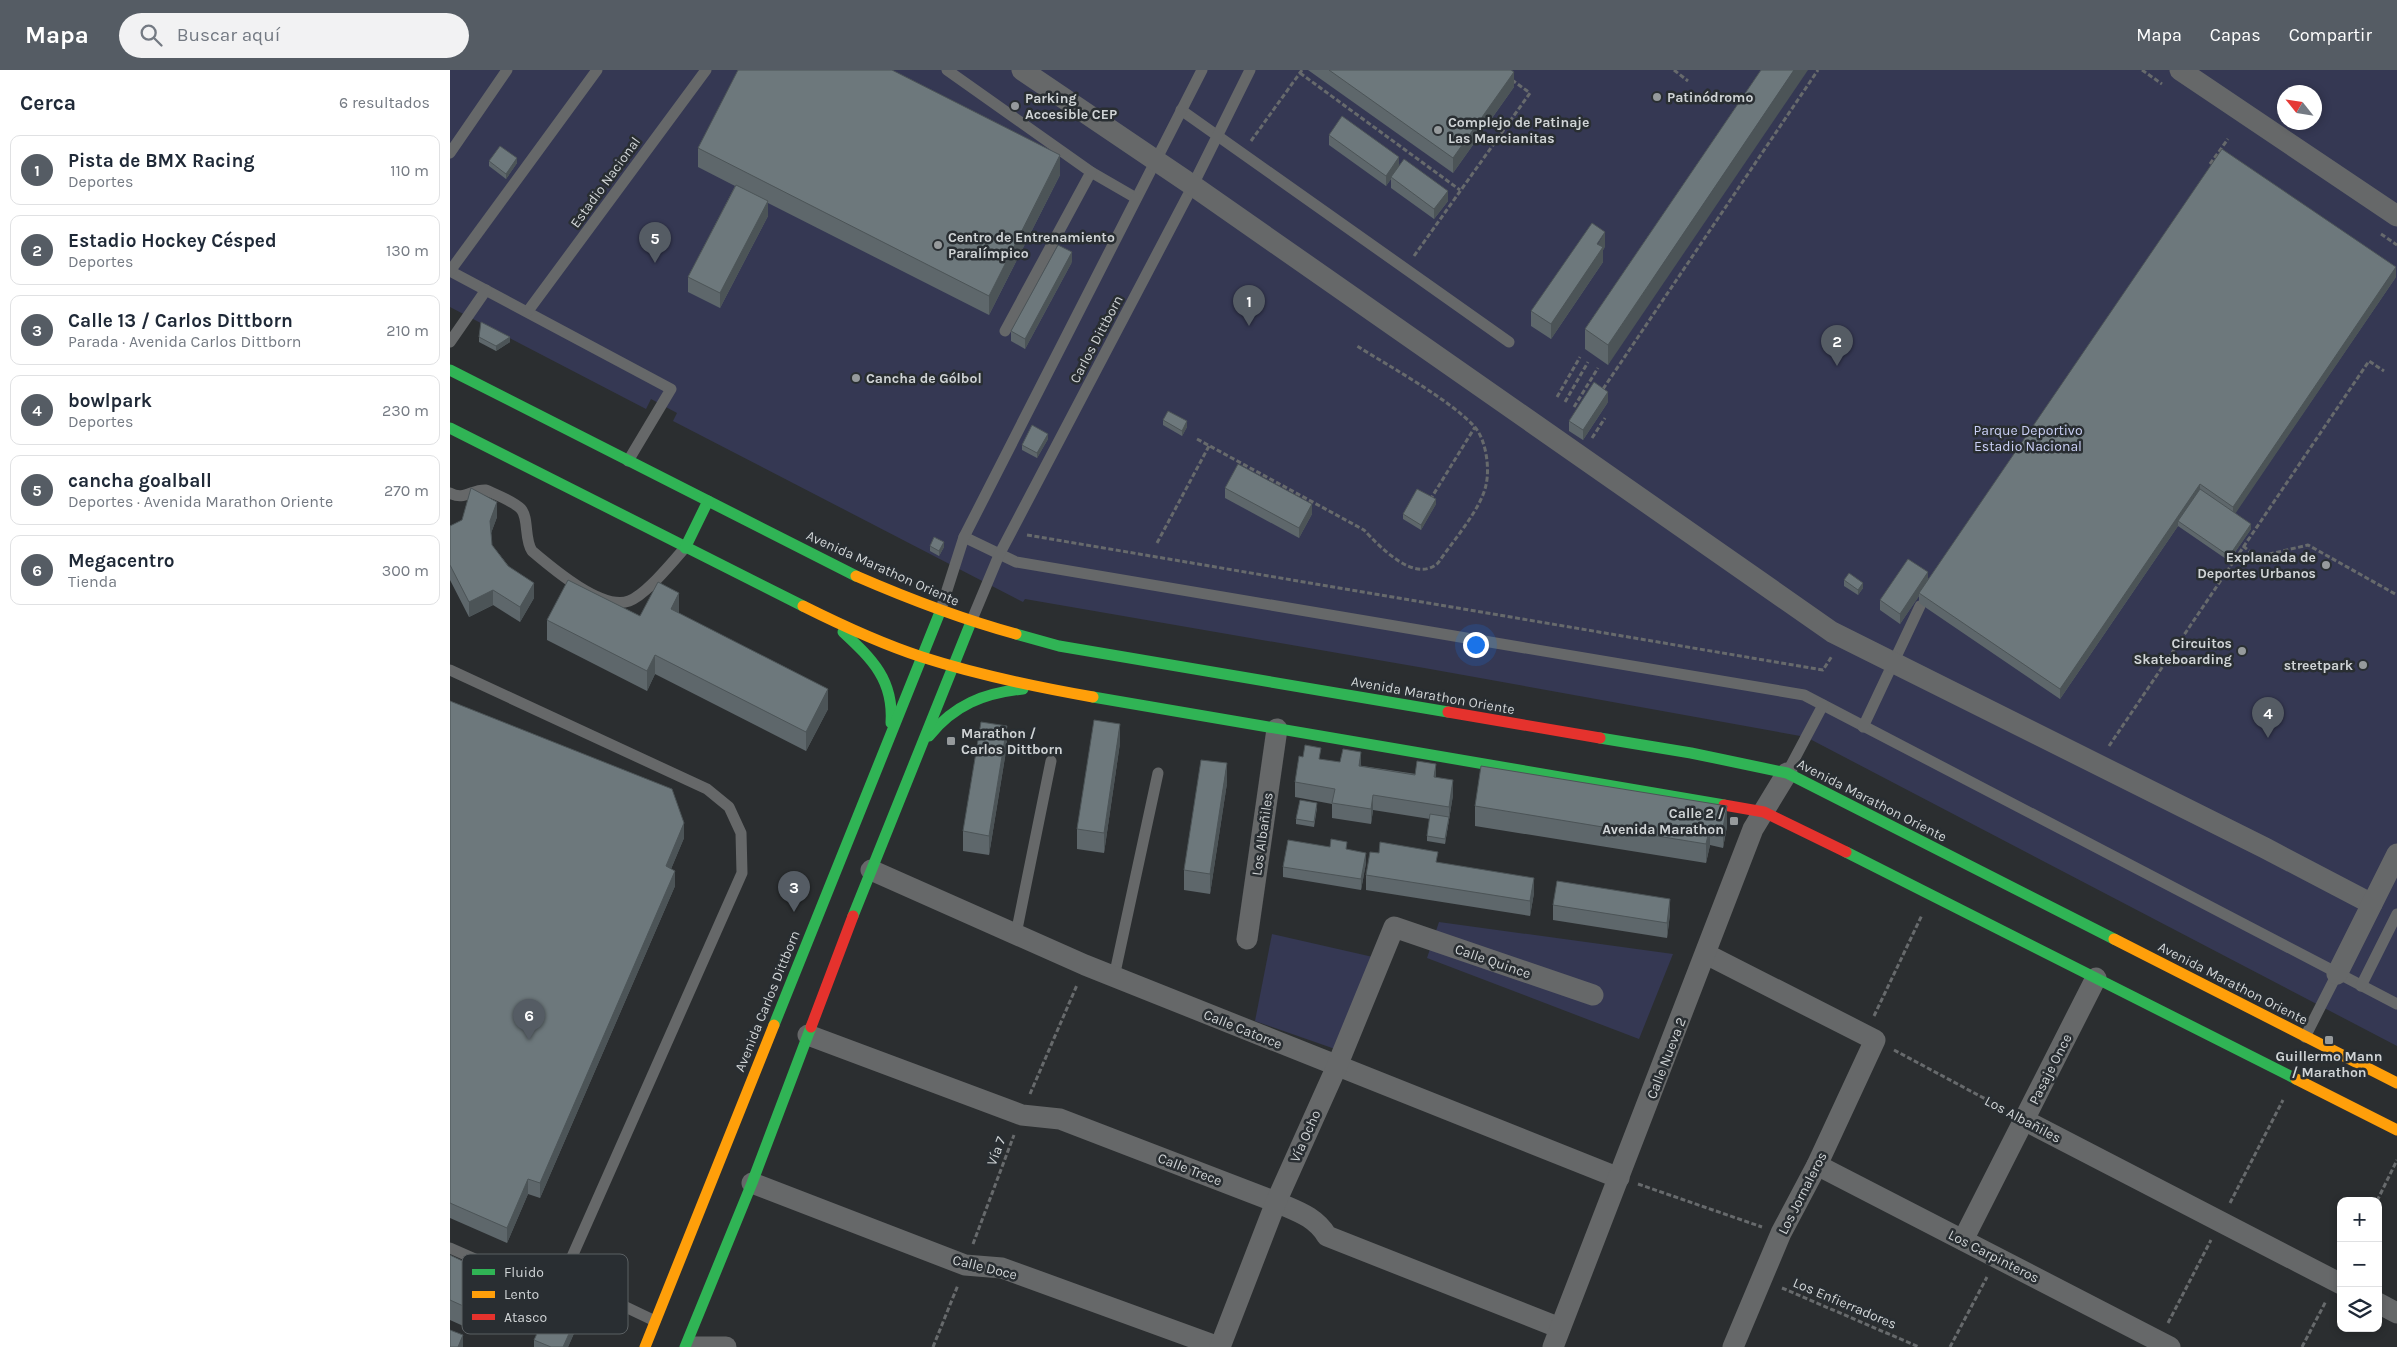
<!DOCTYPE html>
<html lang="es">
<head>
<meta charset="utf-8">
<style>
	body { margin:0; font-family:Karla,sans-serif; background:#f2f2f3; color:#1f2937 }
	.controls { position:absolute; right:15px; bottom:15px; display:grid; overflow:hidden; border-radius:10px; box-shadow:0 2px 8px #0003 }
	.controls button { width:45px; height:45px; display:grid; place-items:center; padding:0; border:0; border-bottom:1px solid #e0e1e3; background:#fff; color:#1f2937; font:25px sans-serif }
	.compass { position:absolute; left:1827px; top:15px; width:45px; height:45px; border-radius:50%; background:#fff; box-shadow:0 2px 8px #0003; rotate:300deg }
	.you { position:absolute; left:1025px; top:574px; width:18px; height:18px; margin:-12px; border:4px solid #fff; border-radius:50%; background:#1a73e8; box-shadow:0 0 0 8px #1a73e833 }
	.badge { display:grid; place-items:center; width:32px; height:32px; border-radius:50%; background:#555c64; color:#fff; font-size:16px; font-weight:700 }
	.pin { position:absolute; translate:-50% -41px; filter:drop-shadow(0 1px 2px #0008) }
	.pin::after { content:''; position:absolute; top:26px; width:18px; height:15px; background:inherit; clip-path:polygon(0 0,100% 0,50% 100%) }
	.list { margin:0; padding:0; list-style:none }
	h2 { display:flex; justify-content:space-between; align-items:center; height:65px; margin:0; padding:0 20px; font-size:21px }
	h2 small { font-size:16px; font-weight:400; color:#747a83 }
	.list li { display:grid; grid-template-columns:32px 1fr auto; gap:15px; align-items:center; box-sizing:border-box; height:70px; margin:0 10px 10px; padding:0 10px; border:1px solid #e0e1e3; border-radius:10px }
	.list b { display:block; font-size:19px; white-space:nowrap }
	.list p { margin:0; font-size:16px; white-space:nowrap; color:#747a83 }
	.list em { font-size:16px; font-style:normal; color:#747a83 }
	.icon { flex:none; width:28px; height:28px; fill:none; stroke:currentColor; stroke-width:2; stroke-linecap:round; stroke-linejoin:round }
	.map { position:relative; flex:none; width:1947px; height:1277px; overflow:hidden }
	header { display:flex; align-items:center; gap:30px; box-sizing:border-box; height:70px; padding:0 25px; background:#555c64; color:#fff }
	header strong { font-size:24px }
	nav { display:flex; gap:28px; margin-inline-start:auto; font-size:18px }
	.search { width:350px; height:45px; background:#f2f2f3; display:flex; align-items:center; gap:12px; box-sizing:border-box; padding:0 18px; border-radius:28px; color:#747a83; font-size:19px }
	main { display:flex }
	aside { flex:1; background:#fff }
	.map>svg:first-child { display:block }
</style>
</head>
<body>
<header>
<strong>Mapa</strong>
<div class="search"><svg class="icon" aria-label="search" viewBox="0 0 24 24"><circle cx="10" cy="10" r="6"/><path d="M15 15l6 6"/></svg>Buscar aquí</div>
<nav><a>Mapa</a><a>Capas</a><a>Compartir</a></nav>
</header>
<main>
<aside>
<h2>Cerca<small>6 resultados</small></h2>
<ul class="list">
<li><span class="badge">1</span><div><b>Pista de BMX Racing</b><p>Deportes</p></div><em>110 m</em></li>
<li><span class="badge">2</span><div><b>Estadio Hockey Césped</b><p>Deportes</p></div><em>130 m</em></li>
<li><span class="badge">3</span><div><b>Calle 13 / Carlos Dittborn</b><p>Parada · Avenida Carlos Dittborn</p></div><em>210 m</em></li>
<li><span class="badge">4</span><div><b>bowlpark</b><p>Deportes</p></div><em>230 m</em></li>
<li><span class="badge">5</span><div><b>cancha goalball</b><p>Deportes · Avenida Marathon Oriente</p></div><em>270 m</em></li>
<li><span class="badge">6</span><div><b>Megacentro</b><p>Tienda</p></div><em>300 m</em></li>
</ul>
</aside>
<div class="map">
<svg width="1947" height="1277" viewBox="0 0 1947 1277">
	<rect width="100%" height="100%" fill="#2b2e30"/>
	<g fill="#353853" fill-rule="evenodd">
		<path d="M0,0h1947v976l-591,-309 -376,-68 -405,-70 -2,3 -350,-181 4,-8 -26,-14 -5,10 -196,-102zM1834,22h30v30h-30z"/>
		<polygon points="989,852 1223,884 1189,969 977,888"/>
		<polygon points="822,864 923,887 885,979 805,951"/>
	</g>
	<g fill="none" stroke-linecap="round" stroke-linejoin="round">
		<g stroke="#676a6c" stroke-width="3" stroke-dasharray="5 2.5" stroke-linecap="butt">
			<polyline points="1224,0 1238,11"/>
			<polyline points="1692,0 1712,14"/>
			<polyline points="850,3 1010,120"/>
			<polyline points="801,71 852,0"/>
			<polyline points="1760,94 1778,69"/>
			<polyline points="1931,164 1947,175"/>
			<polyline points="964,186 1080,23 1062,10"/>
			<polyline points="1153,319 1368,0"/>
			<polyline points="1107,327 1130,287"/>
			<polyline points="1115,332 1138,292"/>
			<polyline points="1124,337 1148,298"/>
			<polyline points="1142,368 1155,348"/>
			<path d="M747,369l167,91c16,17 51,54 74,33 15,-22 43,-54 48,-78 4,-17 0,-46 -12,-59 -27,-28 -82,-58 -117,-80"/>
			<polyline points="980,430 1025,357"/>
			<polyline points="577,465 1373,600 1382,586"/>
			<polyline points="707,473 759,376"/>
			<polyline points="1793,476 1807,487 1858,475 1947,525"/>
			<polyline points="1659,676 1919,291 1934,301"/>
			<polyline points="1424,946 1472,845"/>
			<polyline points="1444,980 1556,1040"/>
			<polyline points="580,1024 627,915"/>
			<polyline points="1188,1114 1312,1157"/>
			<polyline points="1927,1131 1947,1090"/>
			<polyline points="1780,1133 1833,1030"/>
			<polyline points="523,1174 564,1065"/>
			<polyline points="1332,1218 1469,1277"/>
			<polyline points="1718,1253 1761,1170"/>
			<polyline points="483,1277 508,1215"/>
			<polyline points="1500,1277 1537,1207"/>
			<polyline points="1852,1277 1876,1231"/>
		</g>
		<g stroke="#666869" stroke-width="11">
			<polyline points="497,0 641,102 686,128"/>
			<polyline points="731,40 1059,272"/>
			<polyline points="0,83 57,0"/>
			<polyline points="0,201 221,319 178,391"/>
			<polyline points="0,201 147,0"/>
			<polyline points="78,241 256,0"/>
			<polyline points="555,261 641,102"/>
			<polyline points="0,272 36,220"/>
			<path d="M0,423c14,8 22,-4 36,-3 11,5 27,11 35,19 8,9 3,30 11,42 20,17 70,60 97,50 18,-7 42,-38 56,-53"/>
			<polyline points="514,467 566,492 1354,625 1947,934"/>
			<polyline points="490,542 514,467 752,0"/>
			<polyline points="521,552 549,485 738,125 800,0"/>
			<polyline points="0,600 257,719 279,737 291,763 292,803 113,1207 205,1251"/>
			<polyline points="1413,657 1470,536"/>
			<polyline points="1337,703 1373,635"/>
			<polyline points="566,864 601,691"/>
			<polyline points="664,907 708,703"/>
			<polyline points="1911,916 1947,844"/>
			<polyline points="1855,967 1887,904"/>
			<polyline points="0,1178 61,1205 113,1207"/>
		</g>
		<g stroke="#666869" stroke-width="21">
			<polyline points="572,0 742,115 1382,562 1815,778 1922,834"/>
			<polyline points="1730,0 1947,146"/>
			<polyline points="421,800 635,895 1169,1108"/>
			<polyline points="797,869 827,659"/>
			<polyline points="1256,884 1425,970 1367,1095 1331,1163 1283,1277"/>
			<polyline points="1887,904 1947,784"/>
			<path d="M358,965l214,80 38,4 216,83c20,9 39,14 51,34l233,92"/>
			<polyline points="1574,1050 1891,1214"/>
			<polyline points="1367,1095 1720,1277"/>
			<polyline points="302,1113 515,1195 552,1198 769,1277"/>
			<polyline points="1513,1170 1646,908"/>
			<polyline points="1928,1233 1947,1243"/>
			<polyline points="242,1277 276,1277"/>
			<polyline points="770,1277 826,1132 887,996 944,857 1143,925"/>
			<polyline points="1103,1277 1303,759 1337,703"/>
		</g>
		<g stroke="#30b455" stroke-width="11">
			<polyline points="0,300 406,506"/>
			<polyline points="0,358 353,536"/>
			<polyline points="235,478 258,431"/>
			<path d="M393,562c29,27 51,48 48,91"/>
			<polyline points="566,564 609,576 998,642"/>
			<polyline points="643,627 1274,735"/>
			<path d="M479,666c25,-31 55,-43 94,-47"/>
			<polyline points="1150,668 1241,683 1337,703 1664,869"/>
			<polyline points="1396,782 1846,1009"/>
			<polyline points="403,846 521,552"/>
			<polyline points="324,955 490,542"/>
			<polyline points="235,1277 302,1113 361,957"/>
		</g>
		<g stroke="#ff9f0a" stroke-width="11">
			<path d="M406,506c53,23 105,43 160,58"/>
			<path d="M353,536c38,19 79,38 119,51 56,18 114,30 171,40"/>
			<polyline points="1664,869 1947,1013"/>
			<polyline points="1846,1009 1947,1060"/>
			<polyline points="195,1277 324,955"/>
		</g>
		<g stroke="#e5322d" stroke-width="11">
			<polyline points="998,642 1150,668"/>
			<polyline points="1274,735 1314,742 1396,782"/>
			<polyline points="361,957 403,846"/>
		</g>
	</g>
	<g fill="#5e676b">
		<polygon points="858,0 1061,0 1064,17 1003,103"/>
		<polygon points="1311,0 1158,295 1135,279 1135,259"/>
		<polygon points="879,65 949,96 998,131 984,149 941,118 941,109 936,116 879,75"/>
		<polygon points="248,78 610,105 539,245 318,133 318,146 270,238 238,222 238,207 285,116 248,97"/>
		<polygon points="39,91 67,93 56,109 39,96"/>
		<polygon points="1155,177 1153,180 1153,192 1101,269 1081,256 1081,241"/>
		<polygon points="622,192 575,279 561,271 561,261"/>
		<polygon points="1946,207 1785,443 1801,459 1779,491 1728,456 1610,629 1469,533 1469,526 1450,554 1430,540 1430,530 1478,509"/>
		<polygon points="29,267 60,272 46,281 29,272"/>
		<polygon points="1158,332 1133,370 1119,361 1119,351"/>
		<polygon points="713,350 737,357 732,366 713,355"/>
		<polygon points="598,369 587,388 572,380 572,375"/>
		<polygon points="775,418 862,444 849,468 775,428"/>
		<polygon points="986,434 971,460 953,449 953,444"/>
		<polygon points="47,447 41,463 42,475 84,528 70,552 43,535 19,547 0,510 0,456"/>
		<polygon points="480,476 494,477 489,486 480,481"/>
		<polygon points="1394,510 1413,518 1408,525 1394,516"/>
		<polygon points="229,542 229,543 378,639 356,681 205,604 197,621 97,570 97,550 190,546"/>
		<polygon points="0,631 234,768 221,799 225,816 90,1128 78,1124 57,1173 0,1148"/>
		<polygon points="670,673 654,783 627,779 627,759"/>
		<polygon points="557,675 539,785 513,781 513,761"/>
		<polygon points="853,687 986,707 1003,725 995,774 977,771 977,766 980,749 923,740 921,754 882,748 882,734 845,727 845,712"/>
		<polygon points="777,713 760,824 734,820 734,800"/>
		<polygon points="1025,736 1277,756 1273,778 1260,775 1256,793 1025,756"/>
		<polygon points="867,738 864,757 846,754 846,749"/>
		<polygon points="897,780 916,793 911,820 833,807 833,797"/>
		<polygon points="988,793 1084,823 1080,846 916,820 916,805"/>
		<polygon points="1103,835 1220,844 1217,868 1103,850"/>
		<polygon points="0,1185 48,1227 31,1264 0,1250"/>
		<polygon points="136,1236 118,1277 84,1277 84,1270"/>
	</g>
	<g fill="#4c5457">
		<polygon points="1344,0 1358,0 1158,295 1158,275"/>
		<polygon points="1064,2 1064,17 1003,103 1003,88"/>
		<polygon points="610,85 610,105 539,245 539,226"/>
		<polygon points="949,87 949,97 941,107 941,109 936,116 936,106"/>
		<polygon points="67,88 67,93 56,109 56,104"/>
		<polygon points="998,121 998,131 984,149 984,139"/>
		<polygon points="318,131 318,146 270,238 270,223"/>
		<polygon points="1155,162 1155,177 1153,180 1153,192 1101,269 1101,254"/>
		<polygon points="622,182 622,192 575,279 575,269"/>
		<polygon points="1946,197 1946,207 1783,447 1783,437"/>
		<polygon points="60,267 60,272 46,281 46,276"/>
		<polygon points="1158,322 1158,332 1133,370 1133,360"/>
		<polygon points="737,351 737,357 732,366 732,361"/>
		<polygon points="598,364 598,369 587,388 587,383"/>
		<polygon points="1750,414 1750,424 1728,451 1728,456 1610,629 1610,619"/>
		<polygon points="986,429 986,434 971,460 971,455"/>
		<polygon points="47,432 47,447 40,466 40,451"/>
		<polygon points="862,434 862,444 849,468 849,458"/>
		<polygon points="1801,454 1801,459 1779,491 1779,486"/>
		<polygon points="494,472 494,477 489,486 489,481"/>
		<polygon points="1478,502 1478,513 1469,523 1469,526 1450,554 1450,544"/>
		<polygon points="84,513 84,528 70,552 70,537"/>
		<polygon points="1413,513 1413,518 1408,525 1408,520"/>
		<polygon points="43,520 43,535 19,547 19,532"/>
		<polygon points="229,523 229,542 221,559 221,539"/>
		<polygon points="205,585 205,604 197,621 197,601"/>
		<polygon points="378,619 378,639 356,681 356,662"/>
		<polygon points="670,654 670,673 654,783 654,763"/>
		<polygon points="557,656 557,675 539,785 539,766"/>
		<polygon points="911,682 911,697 909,696"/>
		<polygon points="777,693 777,713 760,824 760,804"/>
		<polygon points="986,694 986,708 984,707"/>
		<polygon points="1003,710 1003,725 995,774 995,769 999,747 999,737"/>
		<polygon points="923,725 923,740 921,754 921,739"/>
		<polygon points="1277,736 1277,756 1273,778 1273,758"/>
		<polygon points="234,753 234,768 216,811 216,796"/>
		<polygon points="1260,756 1260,775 1256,793 1256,774"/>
		<polygon points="916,783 916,793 911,820 911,809"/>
		<polygon points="225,801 225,816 90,1128 90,1113"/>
		<polygon points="1084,808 1084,823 1080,846 1080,831"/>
		<polygon points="1220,829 1220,844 1217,868 1217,853"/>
		<polygon points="78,1109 78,1124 57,1173 57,1158"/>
		<polygon points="48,1208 48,1227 31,1264 31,1244"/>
		<polygon points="136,1226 136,1236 118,1277 113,1277"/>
		<polygon points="13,1265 13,1277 8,1277"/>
	</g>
	<g fill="#6d787c" stroke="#4c5457">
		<polygon points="288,0 442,0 610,85 539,226 248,78"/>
		<polygon points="879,0 1061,0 1064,2 1003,88"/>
		<polygon points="1311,0 1344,0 1158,275 1135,259"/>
		<polygon points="892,46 949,87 936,106 879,65"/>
		<polygon points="50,76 67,88 56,104 39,91"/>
		<polygon points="1772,79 1946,197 1783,437 1750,414 1610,619 1469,523"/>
		<polygon points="954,89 998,121 984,139 941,107"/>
		<polygon points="286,115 318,131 270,223 238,207"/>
		<polygon points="1142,153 1155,162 1147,174 1153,177 1101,254 1081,241"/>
		<polygon points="608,175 622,182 575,269 561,261"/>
		<polygon points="31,252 60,267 46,276 29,267"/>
		<polygon points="1144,312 1158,322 1133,360 1119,351"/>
		<polygon points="718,341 737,351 732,361 713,350"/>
		<polygon points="582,355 598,364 587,383 572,375"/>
		<polygon points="788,394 862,434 849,458 775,418"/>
		<polygon points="21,418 47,432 40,451 42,475 58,496 84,513 70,537 43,520 19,532 0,495 0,456 12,450"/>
		<polygon points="967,419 986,429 971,455 953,444"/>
		<polygon points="1750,419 1801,454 1779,486 1728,451"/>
		<polygon points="484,467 494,472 489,481 480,476"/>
		<polygon points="1458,489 1478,502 1450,544 1430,530"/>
		<polygon points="1399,503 1413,513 1408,520 1394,510"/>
		<polygon points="118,510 190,546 208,512 229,523 221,539 378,619 356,662 205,585 197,601 97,550"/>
		<polygon points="0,631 222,719 234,753 216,796 225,801 90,1113 78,1109 57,1158 0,1133"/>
		<polygon points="644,650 670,654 654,763 627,759"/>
		<polygon points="531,652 557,656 539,766 513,761"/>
		<polygon points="855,675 871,678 869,689 890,692 893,679 911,682 909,696 965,705 967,691 986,694 984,707 1003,710 999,737 923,725 921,739 882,733 885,719 845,712 849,686 853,687"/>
		<polygon points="751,690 777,693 760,804 734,800"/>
		<polygon points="1031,696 1277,736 1273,758 1260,756 1256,774 1025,736"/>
		<polygon points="850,730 867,733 864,752 846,749"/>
		<polygon points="980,744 999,747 995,769 977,766"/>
		<polygon points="881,769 897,772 896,779 916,783 911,809 833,797 838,770 880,777"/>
		<polygon points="930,772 988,782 986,792 1084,808 1080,831 916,805 920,782 929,783"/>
		<polygon points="1107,811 1220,829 1217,853 1103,835"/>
		<polygon points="0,1185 48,1208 31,1244 0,1230"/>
		<polygon points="110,1214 136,1226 113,1277 101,1277 84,1270"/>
		<polygon points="0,1260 13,1265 8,1277 0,1277"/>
	</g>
	<g fill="#969a9c" stroke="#292e32" stroke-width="2">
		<circle cx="1207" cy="27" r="5"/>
		<circle cx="565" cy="36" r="5"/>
		<circle cx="988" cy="60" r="5"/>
		<circle cx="488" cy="175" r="5"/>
		<circle cx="406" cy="308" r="5"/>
		<circle cx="1876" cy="495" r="5"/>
		<circle cx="1792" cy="581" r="5"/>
		<circle cx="1913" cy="595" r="5"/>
		<rect x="496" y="666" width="10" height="10" rx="2.5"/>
		<rect x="1279" y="746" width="10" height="10" rx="2.5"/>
		<rect x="1874" y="965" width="10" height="10" rx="2.5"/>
	</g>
	<g text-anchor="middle" stroke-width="5" stroke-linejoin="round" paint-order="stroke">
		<g font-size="14" font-weight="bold" fill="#d0d4d6" stroke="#292e32" text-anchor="start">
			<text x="1217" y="32">Patinódromo</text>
			<text x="575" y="33">Parking<tspan x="575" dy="16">Accesible CEP</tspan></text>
			<text x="998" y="57">Complejo de Patinaje<tspan x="998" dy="16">Las Marcianitas</tspan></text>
			<text x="498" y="172">Centro de Entrenamiento<tspan x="498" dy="16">Paralímpico</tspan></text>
			<text x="416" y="313">Cancha de Gólbol</text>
			<text x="1866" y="492" text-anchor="end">Explanada de<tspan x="1866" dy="16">Deportes Urbanos</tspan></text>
			<text x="1782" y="578" text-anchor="end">Circuitos<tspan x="1782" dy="16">Skateboarding</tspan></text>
			<text x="1903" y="600" text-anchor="end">streetpark</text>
			<text x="511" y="668">Marathon /<tspan x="511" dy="16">Carlos Dittborn</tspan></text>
			<text x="1274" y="748" text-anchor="end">Calle 2 /<tspan x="1274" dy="16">Avenida Marathon</tspan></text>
			<text x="1879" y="991" text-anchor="middle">Guillermo Mann<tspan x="1879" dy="16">/ Marathon</tspan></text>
		</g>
		<g font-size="14" fill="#d0d4d6" stroke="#292e32">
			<text transform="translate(155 112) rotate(-54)" y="5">Estadio Nacional</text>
			<text transform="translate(646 269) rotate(-62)" y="5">Carlos Dittborn</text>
			<text transform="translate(433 498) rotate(24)" y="5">Avenida Marathon Oriente</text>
			<text transform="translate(983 625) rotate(10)" y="5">Avenida Marathon Oriente</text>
			<text transform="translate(1422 730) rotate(27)" y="5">Avenida Marathon Oriente</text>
			<text transform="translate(812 764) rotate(-82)" y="5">Los Albañiles</text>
			<text transform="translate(1043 891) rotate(19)" y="5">Calle Quince</text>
			<text transform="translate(1783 913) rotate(27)" y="5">Avenida Marathon Oriente</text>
			<text transform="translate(317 931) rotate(-68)" y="5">Avenida Carlos Dittborn</text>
			<text transform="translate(793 959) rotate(22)" y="5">Calle Catorce</text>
			<text transform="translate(1216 988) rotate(-69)" y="5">Calle Nueva 2</text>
			<text transform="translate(1600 999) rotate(-63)" y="5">Pasaje Once</text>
			<text transform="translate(1573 1049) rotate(28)" y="5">Los Albañiles</text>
			<text transform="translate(855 1066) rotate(-66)" y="5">Vía Ocho</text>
			<text transform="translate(546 1081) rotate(-69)" y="5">Vía 7</text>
			<text transform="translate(740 1099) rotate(21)" y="5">Calle Trece</text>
			<text transform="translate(1352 1123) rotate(-63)" y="5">Los Jornaleros</text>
			<text transform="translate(1544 1186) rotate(27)" y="5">Los Carpinteros</text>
			<text transform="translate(535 1197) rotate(14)" y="5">Calle Doce</text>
			<text transform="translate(1395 1233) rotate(23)" y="5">Los Enfierradores</text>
		</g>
		<g font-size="14" fill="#cbd0f6" stroke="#292e32">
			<text x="1578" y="365">Parque Deportivo<tspan x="1578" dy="16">Estadio Nacional</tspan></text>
		</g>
	</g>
	<rect x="12" y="1184" width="166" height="80" rx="8" fill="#292e32" stroke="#5b6063" stroke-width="1"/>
	<rect x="22" y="1199" width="23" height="6" fill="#30b455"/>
	<rect x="22" y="1221" width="23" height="7" fill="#ff9f0a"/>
	<rect x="22" y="1244" width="23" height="6" fill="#e5322d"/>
	<g font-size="14" fill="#d0d4d6">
		<text x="54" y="1207">Fluido</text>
		<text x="54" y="1229">Lento</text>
		<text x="54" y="1252">Atasco</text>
	</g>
</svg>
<div class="controls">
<button>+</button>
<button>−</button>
<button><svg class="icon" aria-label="layers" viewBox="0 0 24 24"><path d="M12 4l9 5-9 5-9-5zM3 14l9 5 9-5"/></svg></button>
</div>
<svg class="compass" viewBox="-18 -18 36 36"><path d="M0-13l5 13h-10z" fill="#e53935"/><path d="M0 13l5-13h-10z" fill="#747a83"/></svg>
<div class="you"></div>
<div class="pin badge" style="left:799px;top:256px">1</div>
<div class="pin badge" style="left:1387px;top:296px">2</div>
<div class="pin badge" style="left:344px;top:842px">3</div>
<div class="pin badge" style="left:1818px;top:668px">4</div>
<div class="pin badge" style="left:205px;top:193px">5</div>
<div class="pin badge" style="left:79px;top:970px">6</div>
</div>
</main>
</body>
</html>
